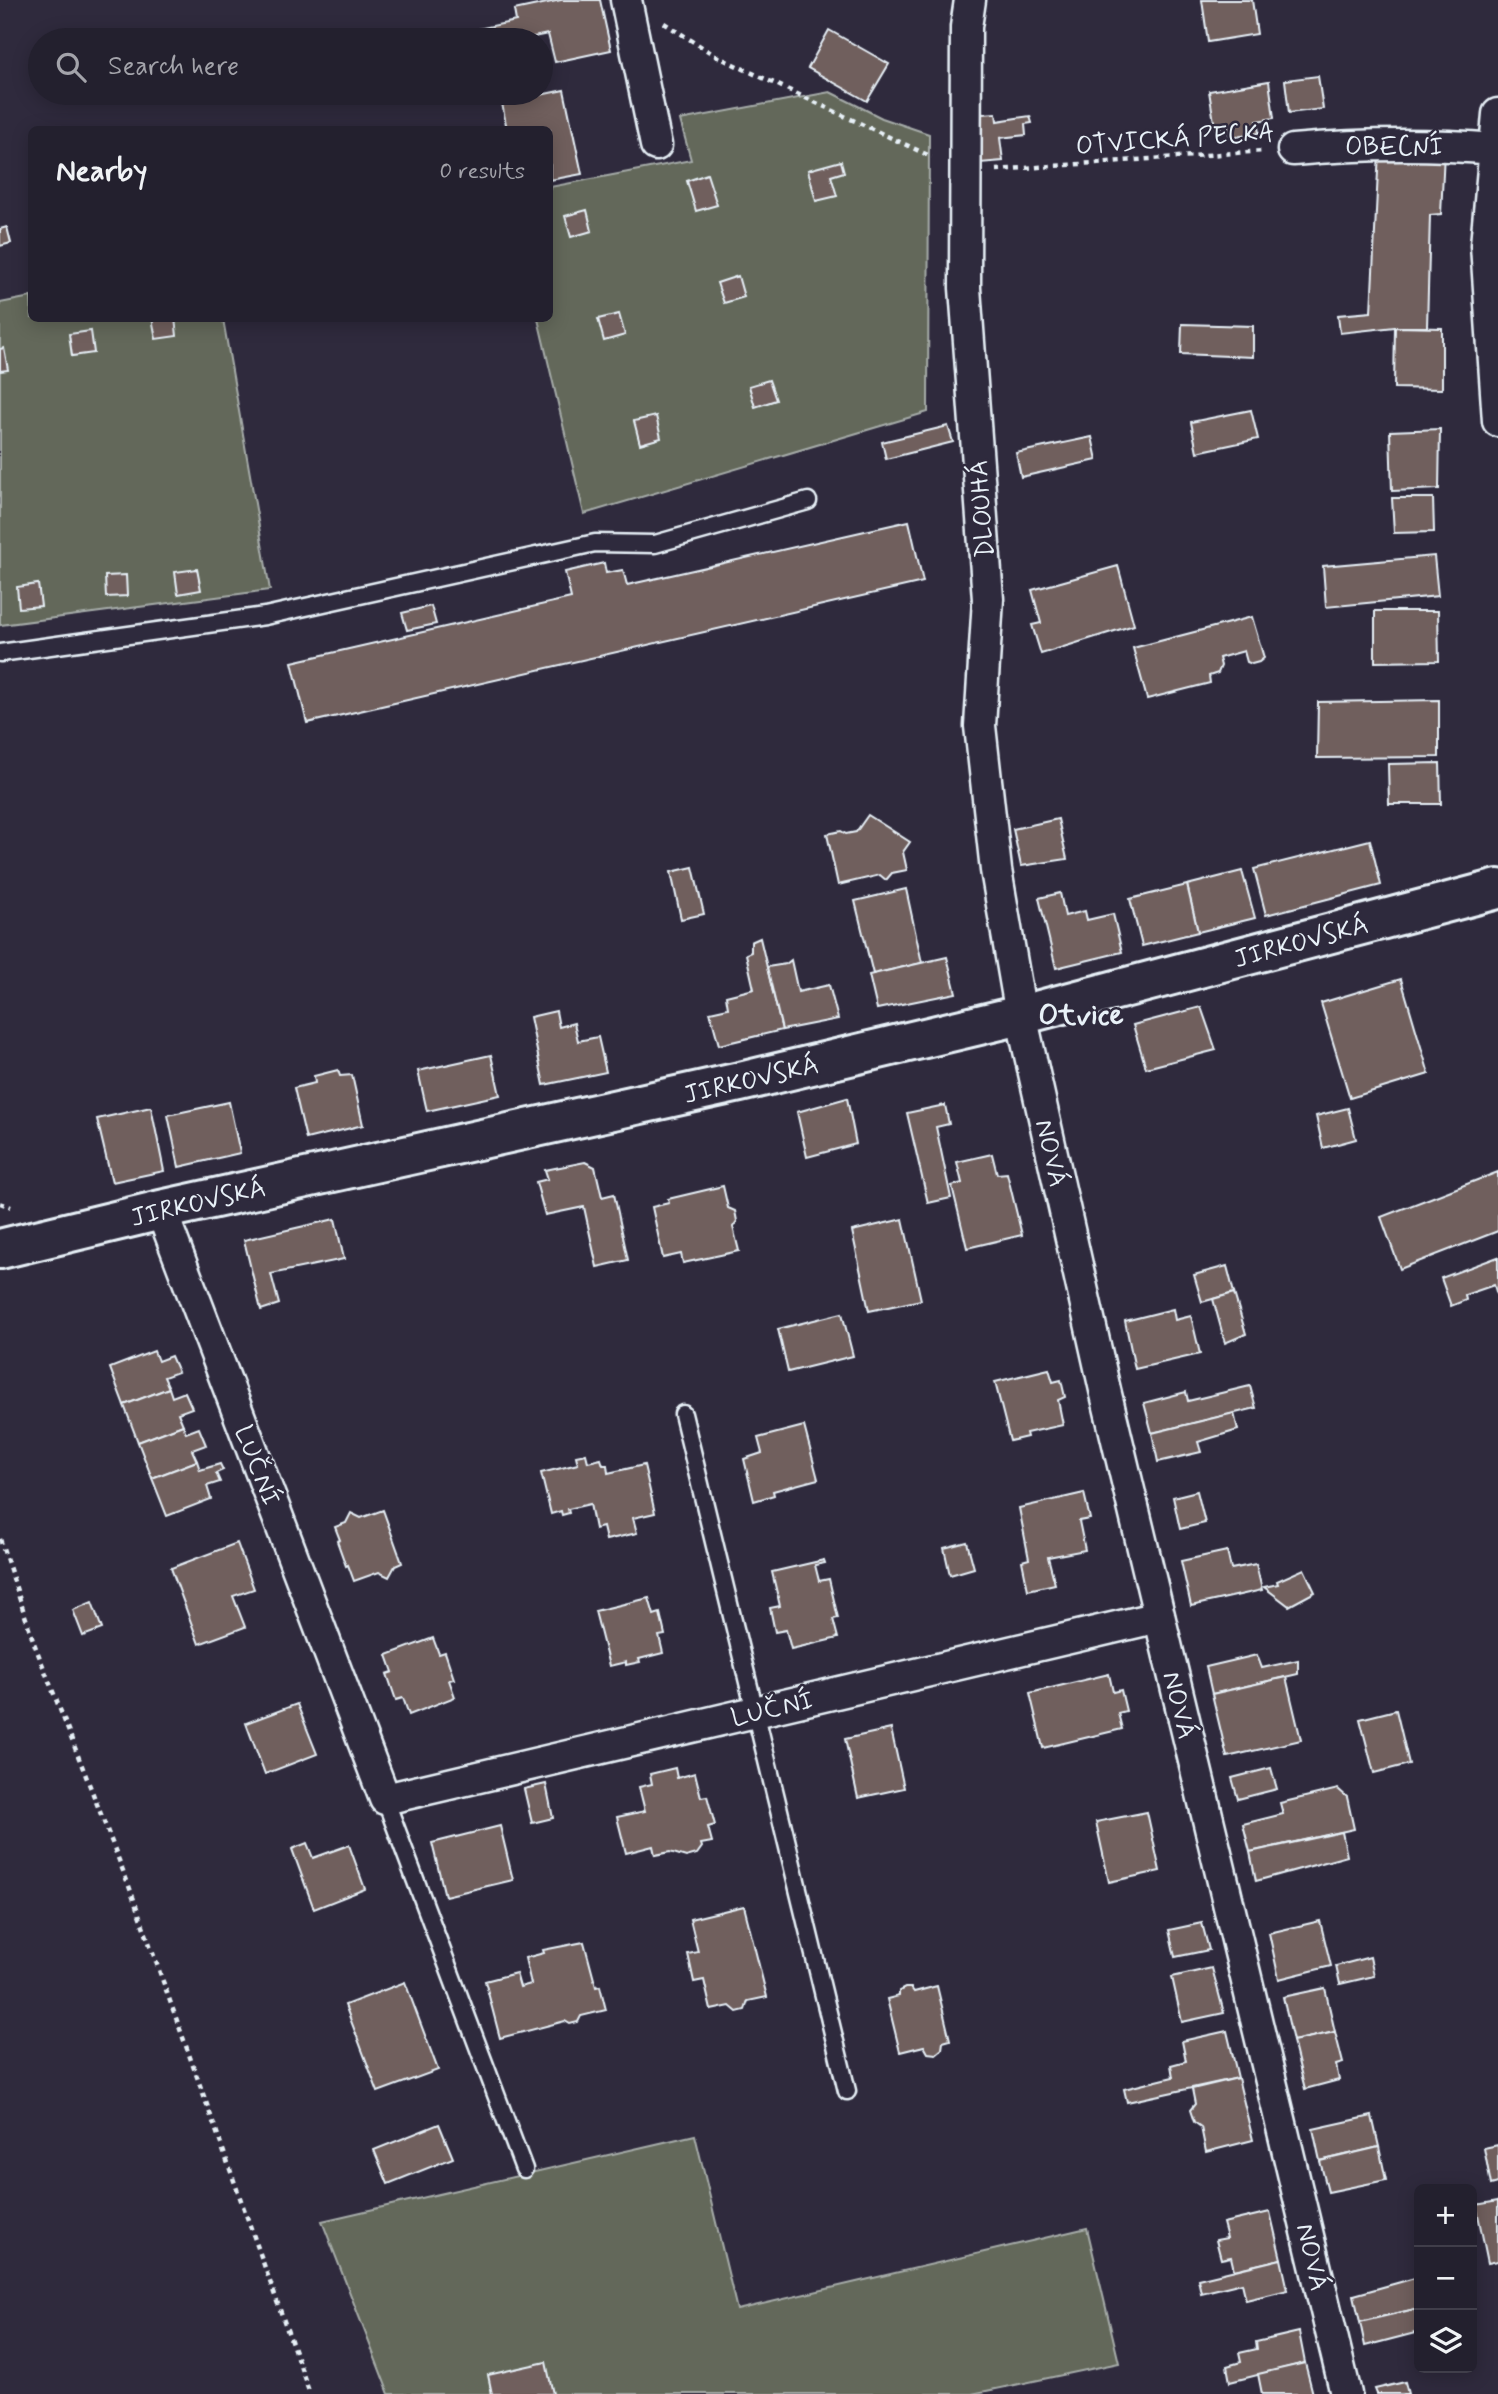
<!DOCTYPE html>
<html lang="en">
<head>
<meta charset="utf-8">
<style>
	body { margin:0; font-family:Mynerve,sans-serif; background:#2f2d3a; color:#f1f3f6 }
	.controls { position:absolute; right:21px; bottom:21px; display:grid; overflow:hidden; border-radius:10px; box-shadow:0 4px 18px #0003 }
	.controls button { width:63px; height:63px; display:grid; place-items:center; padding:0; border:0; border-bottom:2px solid #403e4a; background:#23202e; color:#f1f3f6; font:35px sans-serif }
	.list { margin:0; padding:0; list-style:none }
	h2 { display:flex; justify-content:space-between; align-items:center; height:91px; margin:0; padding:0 28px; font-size:30px }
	h2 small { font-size:23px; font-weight:400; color:#a3a3aa }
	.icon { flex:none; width:38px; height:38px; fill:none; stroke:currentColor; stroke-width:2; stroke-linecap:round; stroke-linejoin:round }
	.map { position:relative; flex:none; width:1498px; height:2394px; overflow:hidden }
	.search { position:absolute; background:#23202e; box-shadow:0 4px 18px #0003; left:28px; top:28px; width:525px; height:77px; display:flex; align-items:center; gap:18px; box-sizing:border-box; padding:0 24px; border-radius:38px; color:#a3a3aa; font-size:26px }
	.panel { position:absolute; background:#23202e; box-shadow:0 4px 18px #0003; left:28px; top:126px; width:525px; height:196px; border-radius:10px }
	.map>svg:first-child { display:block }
</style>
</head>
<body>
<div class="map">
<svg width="1498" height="2394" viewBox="0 0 1498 2394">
	<rect width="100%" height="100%" fill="#2f2a3d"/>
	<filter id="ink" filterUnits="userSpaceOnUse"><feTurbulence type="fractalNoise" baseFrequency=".0143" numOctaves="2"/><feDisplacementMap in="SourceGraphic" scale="14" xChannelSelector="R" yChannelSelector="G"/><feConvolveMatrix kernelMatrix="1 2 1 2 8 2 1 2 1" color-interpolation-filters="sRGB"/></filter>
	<g filter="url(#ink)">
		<g fill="#63685a" stroke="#a6aca9" stroke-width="2">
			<polygon points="830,92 882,118 929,134 928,412 584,514 538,319 550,318 550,187 691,160 680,120"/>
			<polygon points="31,297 32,318 223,319 270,590 0,625 0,303"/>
			<polygon points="695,2135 737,2310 1087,2228 1119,2363 972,2394 389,2394 322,2221"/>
		</g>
		<g fill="#705e5d" stroke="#e8f1f8" stroke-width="2">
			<polygon points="561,0 600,0 611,50 555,62 548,34 519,40 480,40 478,29 516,21 514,10"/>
			<polygon points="1202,0 1252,0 1257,34 1208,42"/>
			<polygon points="829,30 889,64 867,101 808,68"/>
			<polygon points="1318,76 1323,109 1289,113 1285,80"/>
			<polygon points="1269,81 1274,118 1257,121 1259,133 1230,138 1228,126 1215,128 1209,91"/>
			<polygon points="564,90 582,174 550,180 550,130 524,130 523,128 507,130 502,103"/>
			<polygon points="996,113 997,121 1030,116 1032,123 1025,124 1026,135 1000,138 1003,161 980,163 982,114"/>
			<polygon points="1379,151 1444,152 1441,214 1430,215 1427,327 1395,327 1340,333 1338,315 1371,312"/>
			<polygon points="841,161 844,172 831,176 837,196 816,201 808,170"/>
			<polygon points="707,174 717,205 696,211 687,181"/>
			<polygon points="587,210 592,231 571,237 565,216"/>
			<polygon points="7,227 11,243 0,246 0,229"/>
			<polygon points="738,276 744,297 724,303 717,283"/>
			<polygon points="619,314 625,335 604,341 598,319"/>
			<polygon points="152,318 175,318 177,336 156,339"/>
			<polygon points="1182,324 1253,326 1253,357 1181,354"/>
			<polygon points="1395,327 1442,328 1442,389 1394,388"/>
			<polygon points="91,331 94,353 72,356 69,334"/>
			<polygon points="4,348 8,370 0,371 0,349"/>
			<polygon points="769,380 776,400 755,407 749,386"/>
			<polygon points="1251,410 1258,439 1197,452 1191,422"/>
			<polygon points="656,416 661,438 640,444 634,421"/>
			<polygon points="948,426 953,442 886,459 882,442"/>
			<polygon points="1440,429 1439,489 1392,491 1390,431"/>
			<polygon points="1092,437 1097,460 1021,477 1016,453"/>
			<polygon points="1392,498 1433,498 1434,532 1394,533"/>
			<polygon points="909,521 923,582 307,723 292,662 571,598 565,572 604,563 606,573 623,570 627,585"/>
			<polygon points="1434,556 1438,596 1326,607 1323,566"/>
			<polygon points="1118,566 1134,625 1041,654 1032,625 1041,623 1032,590"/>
			<polygon points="197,569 201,590 178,594 175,572"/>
			<polygon points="126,575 127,596 106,597 105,576"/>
			<polygon points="38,584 41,606 19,608 17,587"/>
			<polygon points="431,606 436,624 407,630 402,613"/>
			<polygon points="1375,611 1438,611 1439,661 1375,662"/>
			<polygon points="1252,617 1264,658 1259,662 1252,664 1247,662 1244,651 1219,658 1221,666 1218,673 1209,676 1210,683 1147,699 1133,648"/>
			<polygon points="1439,700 1439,757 1317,758 1318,702"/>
			<polygon points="1440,763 1441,804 1389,804 1388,764"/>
			<polygon points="868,815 910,842 903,852 907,870 892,873 886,880 880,875 838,885 827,834 841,831 846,834 856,832"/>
			<polygon points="1058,819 1067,859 1021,866 1013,829"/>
			<polygon points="1370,840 1381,885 1266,915 1254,869"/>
			<polygon points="693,867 704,914 681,919 671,872"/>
			<polygon points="1242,871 1255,918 1198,932 1187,885"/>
			<polygon points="1187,885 1198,932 1142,946 1130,899"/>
			<polygon points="906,889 922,963 873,974 855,901"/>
			<polygon points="1060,893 1065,916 1085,911 1087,920 1113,914 1122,952 1056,968 1039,898"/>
			<polygon points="760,938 782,1030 719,1045 710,1012 728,1008 726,996 754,989 746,954 751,952 751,942"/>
			<polygon points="947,957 956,993 877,1009 869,975"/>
			<polygon points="791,960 798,992 829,985 838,1019 782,1030 767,967 786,964"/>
			<polygon points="1401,979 1429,1074 1350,1098 1321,1003"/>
			<polygon points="1201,1007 1216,1050 1146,1068 1133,1025"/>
			<polygon points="556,1011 559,1027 574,1023 578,1041 598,1037 606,1072 544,1085 530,1017"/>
			<polygon points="491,1055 500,1095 427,1111 418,1071"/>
			<polygon points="338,1070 340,1076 352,1075 363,1125 306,1139 294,1088 315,1083 314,1076"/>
			<polygon points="847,1098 856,1144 807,1157 797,1112"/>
			<polygon points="229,1102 240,1153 179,1167 168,1115"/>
			<polygon points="945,1105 949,1124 936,1127 951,1198 928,1203 907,1113"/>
			<polygon points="151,1107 164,1171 112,1182 97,1119"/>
			<polygon points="1348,1108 1356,1139 1323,1148 1316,1116"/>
			<polygon points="992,1154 997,1174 1007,1173 1022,1235 967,1248 952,1186 962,1183 957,1162"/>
			<polygon points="585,1162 595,1167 602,1197 614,1194 628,1260 597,1267 584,1207 545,1215 536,1182 548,1179 545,1170"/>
			<polygon points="1498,1172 1498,1231 1400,1269 1381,1217"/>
			<polygon points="723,1186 728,1208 735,1211 737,1221 733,1227 739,1251 683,1263 681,1254 663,1258 652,1207 669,1203 668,1199"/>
			<polygon points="335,1219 344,1259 271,1274 279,1304 261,1310 244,1240"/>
			<polygon points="903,1219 921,1300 869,1311 852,1231"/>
			<polygon points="1498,1257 1498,1298 1494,1285 1465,1295 1466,1300 1451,1306 1441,1278"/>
			<polygon points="1227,1266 1234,1293 1202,1302 1194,1275"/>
			<polygon points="1234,1293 1246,1334 1225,1343 1213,1299"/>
			<polygon points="1173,1309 1175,1320 1191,1316 1200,1354 1135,1369 1125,1321"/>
			<polygon points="842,1313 853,1356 788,1372 778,1329"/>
			<polygon points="154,1351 158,1361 171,1356 178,1372 164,1377 169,1388 124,1405 110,1368"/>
			<polygon points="1049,1369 1053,1382 1061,1380 1065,1397 1058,1400 1063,1425 1026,1433 1027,1437 1010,1441 995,1382"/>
			<polygon points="1250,1386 1256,1408 1152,1433 1144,1403 1186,1392 1188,1401"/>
			<polygon points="169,1388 172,1397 185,1392 192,1408 178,1413 183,1425 138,1442 124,1405"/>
			<polygon points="1234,1413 1238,1430 1198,1442 1201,1452 1158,1462 1152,1433"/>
			<polygon points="183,1425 186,1433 199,1428 206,1445 192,1450 197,1461 152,1478 138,1442"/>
			<polygon points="804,1426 818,1479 773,1491 774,1495 754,1501 744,1459 762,1453 758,1438"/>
			<polygon points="586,1454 588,1462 601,1459 603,1465 607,1465 608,1473 644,1465 655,1513 633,1518 637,1533 606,1540 603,1527 595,1529 590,1504 568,1509 569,1513 562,1515 561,1511 551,1514 541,1473 578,1464 576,1456"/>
			<polygon points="197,1461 200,1470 220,1464 223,1470 216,1473 220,1482 207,1486 211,1499 167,1516 152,1478"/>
			<polygon points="1197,1491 1205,1523 1180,1529 1173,1497"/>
			<polygon points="1084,1493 1090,1519 1079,1521 1085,1550 1048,1557 1055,1584 1028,1590 1022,1561 1029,1559 1019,1508"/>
			<polygon points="383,1510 402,1563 395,1566 389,1577 379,1572 354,1581 348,1565 346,1566 337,1541 340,1540 335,1527 346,1523 351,1513 361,1518"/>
			<polygon points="967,1542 974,1568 950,1575 944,1548"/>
			<polygon points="237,1543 254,1589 233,1596 245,1627 199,1644 171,1568"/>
			<polygon points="1227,1551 1231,1569 1256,1564 1262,1590 1191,1606 1181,1561"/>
			<polygon points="824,1560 825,1563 815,1565 819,1581 829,1579 838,1618 833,1619 838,1638 791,1649 786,1630 775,1632 770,1608 780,1606 772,1572"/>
			<polygon points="1304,1569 1315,1592 1289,1606 1264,1587 1278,1584 1277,1581"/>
			<polygon points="649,1598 654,1615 660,1613 665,1635 659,1636 663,1653 639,1659 640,1662 626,1665 626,1662 609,1666 595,1611"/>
			<polygon points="92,1602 102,1629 83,1636 73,1610"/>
			<polygon points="433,1638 439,1654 445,1652 454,1679 449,1680 455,1697 409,1715 403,1698 396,1700 387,1674 393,1672 387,1655"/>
			<polygon points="1257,1655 1262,1668 1298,1660 1298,1674 1212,1694 1206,1667"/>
			<polygon points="1109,1674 1113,1692 1121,1690 1126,1711 1118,1713 1122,1729 1043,1748 1030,1693"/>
			<polygon points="1286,1677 1301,1740 1227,1757 1212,1694"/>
			<polygon points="297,1704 317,1754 265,1774 246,1723"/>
			<polygon points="1396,1710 1409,1764 1374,1773 1360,1719"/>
			<polygon points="891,1729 904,1788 858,1798 845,1739"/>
			<polygon points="675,1768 677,1778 695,1773 701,1797 707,1796 715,1825 708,1827 712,1842 701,1844 702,1847 697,1854 686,1857 670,1852 655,1855 653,1846 626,1853 617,1817 645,1811 639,1787 652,1784 650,1774"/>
			<polygon points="1271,1768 1277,1789 1238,1799 1232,1778"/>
			<polygon points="546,1784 553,1818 532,1823 524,1789"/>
			<polygon points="1338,1789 1347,1797 1354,1829 1250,1852 1243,1824 1283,1814 1280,1803"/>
			<polygon points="1147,1812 1160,1871 1109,1882 1096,1822"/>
			<polygon points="500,1826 513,1880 445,1896 432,1843"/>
			<polygon points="1342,1832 1347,1856 1256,1881 1250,1852"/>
			<polygon points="307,1843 313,1858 349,1845 365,1889 314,1909 292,1849"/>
			<polygon points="744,1906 767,1997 748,2001 745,2010 737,2012 730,2006 711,2010 704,1980 694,1982 688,1954 698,1952 690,1919"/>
			<polygon points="1320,1921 1331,1966 1279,1979 1269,1933"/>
			<polygon points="1202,1923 1209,1950 1175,1957 1169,1930"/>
			<polygon points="584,1942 596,1987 600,1986 606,2010 581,2016 578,2022 570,2024 565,2021 500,2038 485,1981 516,1973 520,1987 531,1984 525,1958 544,1953 543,1950"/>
			<polygon points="1370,1957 1374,1976 1340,1984 1336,1966"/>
			<polygon points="1212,1968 1224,2013 1182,2022 1172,1977"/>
			<polygon points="405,1982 438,2070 378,2092 345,2005"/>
			<polygon points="937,1986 950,2040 943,2042 942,2049 936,2054 928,2053 924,2046 900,2052 887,1999 899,1996 899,1991 905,1988 911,1988 914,1992"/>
			<polygon points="1325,1988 1335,2032 1293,2041 1283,1997"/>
			<polygon points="1227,2031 1238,2078 1127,2102 1124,2089 1173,2077 1171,2065 1186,2061 1182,2041"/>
			<polygon points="1335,2032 1343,2063 1336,2065 1339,2080 1305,2089 1293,2041"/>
			<polygon points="1238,2078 1253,2140 1206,2152 1201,2127 1194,2122 1190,2110 1195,2104 1192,2089"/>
			<polygon points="1372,2116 1379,2147 1320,2161 1313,2129"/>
			<polygon points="439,2124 453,2158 388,2184 374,2150"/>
			<polygon points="1498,2145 1498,2183 1491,2185 1484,2148"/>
			<polygon points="1379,2147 1386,2180 1328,2192 1320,2161"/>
			<polygon points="1498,2201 1498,2261 1488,2263 1476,2205"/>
			<polygon points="1270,2212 1281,2259 1234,2270 1231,2257 1221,2259 1216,2240 1227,2238 1223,2223"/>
			<polygon points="1281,2259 1288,2290 1246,2300 1242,2283 1201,2293 1198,2279"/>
			<polygon points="1415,2278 1417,2284 1419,2283 1419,2308 1360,2322 1354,2295"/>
			<polygon points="1415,2309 1419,2332 1365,2346 1360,2322"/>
			<polygon points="1299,2332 1305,2363 1230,2382 1227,2366 1241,2362 1239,2353 1257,2349 1256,2342"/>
			<polygon points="546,2362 553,2394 492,2394 488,2375"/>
			<polygon points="1305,2363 1313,2394 1262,2394 1258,2374"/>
			<polygon points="1405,2382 1408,2394 1377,2394 1375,2389"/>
		</g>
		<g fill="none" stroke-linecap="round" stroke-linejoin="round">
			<g stroke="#e8f1f8" stroke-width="21">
				<g id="lane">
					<polyline points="0,653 265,616 595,543 655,544 808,501"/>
					<polyline points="683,1414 847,2091"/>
					<polyline points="385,1799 524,2169"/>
				</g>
			</g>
			<g stroke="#e8f1f8" stroke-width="35">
				<g id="street">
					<polyline points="626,0 656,145"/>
					<polyline points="970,0 966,27 965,288 988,599 980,726 996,870 1021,1015 1105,1390 1346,2394"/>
					<polyline points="1498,114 1486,245 1498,421"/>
					<path d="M1293,150c69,-6 132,-7 202,-1"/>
					<polyline points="161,1210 385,1799 1159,1617"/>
				</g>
			</g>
			<g stroke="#e8f1f8" stroke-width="44">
				<polyline id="secondary" points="0,1249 161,1210 740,1082 1021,1015 1498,889"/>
			</g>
			<g stroke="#e8f1f8" stroke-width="4.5" stroke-dasharray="5 5" stroke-linecap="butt">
				<polyline points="664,23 716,56 932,157"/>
				<polyline points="996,170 1263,151"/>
				<polyline points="0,1203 11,1207"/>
				<polyline points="0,1539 34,1643 129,1886 310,2394"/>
			</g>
			<use href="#lane" stroke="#2f2a3d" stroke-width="16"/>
			<use href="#street" stroke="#2f2a3d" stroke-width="30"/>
			<use href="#secondary" stroke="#2f2a3d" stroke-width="38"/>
		</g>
	</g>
	<g text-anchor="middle" stroke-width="5" stroke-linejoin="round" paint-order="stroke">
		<g font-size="26" fill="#e8f1f8" stroke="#2f2a3d">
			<text transform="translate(1175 138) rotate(-4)" y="9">OTVICKÁ PECKA</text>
			<text x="1394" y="155">OBECNÍ</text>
			<text transform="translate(981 509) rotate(-94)" y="9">DLOUHÁ</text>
			<text transform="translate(1301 941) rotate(-15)" y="9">JIRKOVSKÁ</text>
			<text transform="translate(751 1079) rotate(-13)" y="9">JIRKOVSKÁ</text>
			<text transform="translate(1052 1153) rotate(77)" y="9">NOVÁ</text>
			<text transform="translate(198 1202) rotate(-13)" y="9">JIRKOVSKÁ</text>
			<text transform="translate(258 1465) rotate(69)" y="9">LUČNÍ</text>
			<text transform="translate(1180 1705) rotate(76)" y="9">NOVÁ</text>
			<text transform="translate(772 1708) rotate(-13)" y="9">LUČNÍ</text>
			<text transform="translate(1313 2257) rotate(77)" y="9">NOVÁ</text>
		</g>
		<g font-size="30" font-weight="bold" fill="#e8f1f8" stroke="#2f2a3d">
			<text x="1081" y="1024">Otvice</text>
		</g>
	</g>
</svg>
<div class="controls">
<button>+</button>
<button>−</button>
<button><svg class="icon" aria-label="layers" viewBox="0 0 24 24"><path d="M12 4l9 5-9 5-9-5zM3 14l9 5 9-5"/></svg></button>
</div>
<div class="search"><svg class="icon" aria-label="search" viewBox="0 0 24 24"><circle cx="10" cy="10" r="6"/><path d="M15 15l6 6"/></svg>Search here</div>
<section class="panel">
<h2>Nearby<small>0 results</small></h2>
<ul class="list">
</ul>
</section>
</div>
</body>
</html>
